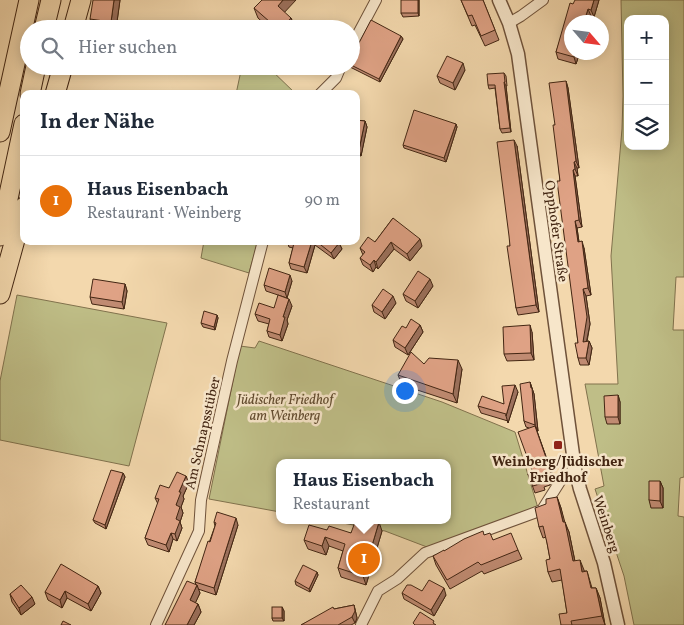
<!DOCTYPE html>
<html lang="de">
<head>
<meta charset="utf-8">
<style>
	body { margin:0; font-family:Vollkorn,serif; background:#f2f2f3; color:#1f2937 }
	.controls { position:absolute; right:15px; top:15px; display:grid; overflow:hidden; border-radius:10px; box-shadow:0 2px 12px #0003 }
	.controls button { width:45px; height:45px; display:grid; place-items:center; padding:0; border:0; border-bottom:1px solid #e0e1e3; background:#fff; color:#1f2937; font:25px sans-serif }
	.compass { position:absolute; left:564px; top:15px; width:45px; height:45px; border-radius:50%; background:#fff; box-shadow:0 2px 12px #0003; rotate:118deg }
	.you { position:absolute; left:404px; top:390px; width:18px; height:18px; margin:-12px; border:4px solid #fff; border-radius:50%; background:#1a73e8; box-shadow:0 0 0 8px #1a73e833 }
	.badge { display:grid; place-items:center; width:32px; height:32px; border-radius:50%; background:#1a73e8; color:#fff; font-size:16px; font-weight:700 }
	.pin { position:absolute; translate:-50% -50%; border:2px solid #fff; box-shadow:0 1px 5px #0006 }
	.popup { position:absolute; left:276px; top:459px; width:175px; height:65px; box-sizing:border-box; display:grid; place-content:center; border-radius:10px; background:#fff; filter:drop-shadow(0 1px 4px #0005); font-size:16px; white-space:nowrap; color:#747a83 }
	.popup b { font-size:19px; color:#1f2937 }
	.popup::after { content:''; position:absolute; left:50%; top:100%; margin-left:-10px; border:10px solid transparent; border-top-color:#fff }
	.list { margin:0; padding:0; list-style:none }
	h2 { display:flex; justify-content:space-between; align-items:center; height:65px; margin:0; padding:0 20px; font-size:21px }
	h2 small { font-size:16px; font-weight:400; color:#747a83 }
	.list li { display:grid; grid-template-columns:32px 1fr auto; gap:15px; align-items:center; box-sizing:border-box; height:90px; padding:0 20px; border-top:1px solid #e0e1e3 }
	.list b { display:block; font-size:19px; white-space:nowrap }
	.list p { margin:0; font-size:16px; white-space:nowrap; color:#747a83 }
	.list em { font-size:16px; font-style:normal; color:#747a83 }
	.icon { flex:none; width:28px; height:28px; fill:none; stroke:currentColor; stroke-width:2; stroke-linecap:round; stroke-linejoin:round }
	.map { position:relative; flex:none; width:684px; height:625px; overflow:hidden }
	.search { position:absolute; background:#fff; box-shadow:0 2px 12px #0003; left:20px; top:20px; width:340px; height:55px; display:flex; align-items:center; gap:12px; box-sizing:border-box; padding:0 18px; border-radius:28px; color:#747a83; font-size:19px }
	.panel { position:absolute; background:#fff; box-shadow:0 2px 12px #0003; left:20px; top:90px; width:340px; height:155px; border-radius:10px }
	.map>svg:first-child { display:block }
</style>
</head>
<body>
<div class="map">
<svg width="684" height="625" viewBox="0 0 684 625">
	<rect width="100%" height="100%" fill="#f3d8ad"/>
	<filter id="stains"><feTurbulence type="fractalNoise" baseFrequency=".004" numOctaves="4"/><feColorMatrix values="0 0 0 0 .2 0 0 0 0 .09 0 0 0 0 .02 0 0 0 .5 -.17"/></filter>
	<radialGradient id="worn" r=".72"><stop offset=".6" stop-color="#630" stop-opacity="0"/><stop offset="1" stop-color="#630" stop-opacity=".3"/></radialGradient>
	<g fill="#bfbe87" stroke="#81724d" fill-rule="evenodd">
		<path d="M621,0h63v277h-8l-3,53h11v147l-4,1 -2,38 6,1v108h-50l-10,-49 -29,-87 9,-3 -19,-102h33l-7,-128 11,-127 1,-33zM628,19h37v127h-37z"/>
		<polygon points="242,66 267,66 296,94 236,94"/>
		<polygon points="204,241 258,241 249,273 201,258"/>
		<polygon points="17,295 167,323 129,466 0,440 0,381"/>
		<polygon points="259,341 442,402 515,432 538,508 427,547 385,531 327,520 448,520 448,463 280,463 280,512 209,499 240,346 255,348"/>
	</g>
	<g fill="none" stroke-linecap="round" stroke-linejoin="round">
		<g stroke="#6f523a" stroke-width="12">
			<g id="minor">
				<polyline points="509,23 521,16 543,0"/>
				<polyline points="351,47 376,0"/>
				<polyline points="320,94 336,78 341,66"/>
				<polyline points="156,625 199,531 201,500 232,361 263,241"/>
				<polyline points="361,625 378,591 397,579 425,553 542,510 561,480 575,469"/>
			</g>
		</g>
		<g stroke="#6f523a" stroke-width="15">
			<polyline id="tertiary" points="499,0 509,23 518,54 575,469 580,489 604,563 618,625"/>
		</g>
		<g stroke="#432613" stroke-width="21">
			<g id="motorway">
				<polyline points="44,29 51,0"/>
				<polyline points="73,29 81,0"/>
				<polyline points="30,94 36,66"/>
				<polyline points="55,94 63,66"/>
				<polyline points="0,132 29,0"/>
				<polyline points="0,236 24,124"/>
				<polyline points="0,294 24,207"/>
			</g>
		</g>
		<use href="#minor" stroke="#f7e6ca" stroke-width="10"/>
		<use href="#tertiary" stroke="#f7e6ca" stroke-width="12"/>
		<use href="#motorway" stroke="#f3d8ad" stroke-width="19"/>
	</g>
	<g fill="#c08b72" stroke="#432613">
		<polygon points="120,0 116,29 94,29 90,19"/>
		<polygon points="419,0 419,16 403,17 401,13"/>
		<polygon points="461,0 483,0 499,40 485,46 475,25 472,26"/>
		<polygon points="599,0 594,17 591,16 589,22 572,22 580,52 576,64 558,59 556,52 573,4"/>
		<polygon points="254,8 291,18 295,27 294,29 270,29 258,18"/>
		<polygon points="401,36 403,39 380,82 350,67 349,66 351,66 351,58"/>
		<polygon points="465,70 455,90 440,83 437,76"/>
		<polygon points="504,73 506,76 507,86 506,86 511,132 502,133 500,129 495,88 489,89 488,85"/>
		<polygon points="566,81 568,88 579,168 577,168 578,176 575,176 582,227 577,228 579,242 584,248 591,295 586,296 590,324 587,342 589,341 592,348 589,365 580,365 578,358 578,343 560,181 555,125"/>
		<polygon points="356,120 365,121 367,127 361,156 356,155"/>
		<polygon points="456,124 457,127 446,162 404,148 403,145"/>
		<polygon points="517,146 539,312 518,315 516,308 510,246"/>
		<polygon points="393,218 422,246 410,261 394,249 378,269 376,267 373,272 363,265 360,258 363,255 360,248 375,242"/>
		<polygon points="287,241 338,241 342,249 334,259 315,245 307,273 291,269 289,263 293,248 289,247"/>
		<polygon points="292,281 287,298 266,291 264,285"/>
		<polygon points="125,284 127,291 124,309 92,304 90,297"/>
		<polygon points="433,286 418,308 406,301 403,294"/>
		<polygon points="396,303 385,319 374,312 372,305"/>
		<polygon points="292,306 287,320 288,324 282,341 269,337 267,331 269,324 258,321 255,314 274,308"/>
		<polygon points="217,315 218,318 215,330 203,327 201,323"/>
		<polygon points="420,325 423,332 408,355 395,347 393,340 406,328"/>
		<polygon points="532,332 534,360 507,361 504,354"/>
		<polygon points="424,364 462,369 457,403 402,385 398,375"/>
		<polygon points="530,382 534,394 538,431 537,431 554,479 550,485 544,487 545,490 535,493 528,474 533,473 529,428 526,427 524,421"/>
		<polygon points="518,392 508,423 508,421 481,413 478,406 504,404"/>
		<polygon points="618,395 620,402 620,424 607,424 605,417"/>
		<polygon points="123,473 125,477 106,529 95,523 93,520"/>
		<polygon points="186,476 189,483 183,496 184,499 181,507 183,513 180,522 182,528 177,541 173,539 169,552 148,545 145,538 158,504 155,498"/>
		<polygon points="660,481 663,488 663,508 651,508 649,500"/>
		<polygon points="557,497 561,508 564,522 569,532 575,561 584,571 587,571 592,588 596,588 600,598 605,625 561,625 567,613 562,580 552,582 548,572 550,559 546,537 543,538 539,527 546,504"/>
		<polygon points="214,522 238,525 216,595 198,589 200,593 195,603 198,604 201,612 194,625 165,625 196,585 195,582 215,526"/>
		<polygon points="327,530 351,533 382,531 366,585 341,577 338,568 343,551 329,546 326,555 308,549 304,540"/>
		<polygon points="484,535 493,540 518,550 522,559 484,574 482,571 450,589 436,565 433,556"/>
		<polygon points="317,572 318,575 310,592 296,585 295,581"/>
		<polygon points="98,586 101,593 91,611 67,598 62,608 48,600 45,592"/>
		<polygon points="422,591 446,595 434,616 404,599 402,593"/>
		<polygon points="10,594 35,604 21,615 12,602"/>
		<polygon points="354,605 357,618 355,623 351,625 301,625 334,609"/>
		<polygon points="282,607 284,611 284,621 273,621 272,618"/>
	</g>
	<g fill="#9c715d" stroke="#432613">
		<polygon points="114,0 120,0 116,29 114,29 111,22"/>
		<polygon points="283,0 296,0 282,15 278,6"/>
		<polygon points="418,0 419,0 419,16 418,13"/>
		<polygon points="594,0 599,0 594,17 591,10"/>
		<polygon points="588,9 591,16 589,22 584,22"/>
		<polygon points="291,18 295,27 294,29 281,29"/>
		<polygon points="401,36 403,39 380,82 379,79"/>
		<polygon points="575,52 580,52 576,64 574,57"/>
		<polygon points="463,63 465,70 455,90 453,83"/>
		<polygon points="566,81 568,88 579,168 576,161"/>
		<polygon points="504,82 506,86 511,132 510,128"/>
		<polygon points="365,121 367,127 361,156 359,150"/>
		<polygon points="456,124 457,127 446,162 444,158"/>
		<polygon points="514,140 517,146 539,312 536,305"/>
		<polygon points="574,162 577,168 578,176 575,169"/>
		<polygon points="573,170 575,176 582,227 579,220"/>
		<polygon points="575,221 577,228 580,249 578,242"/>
		<polygon points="420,239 422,246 410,261 407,254"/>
		<polygon points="312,241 314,241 315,245 307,273 304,267"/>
		<polygon points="582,241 584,248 591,295 588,288"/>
		<polygon points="391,242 394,249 378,269 376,262"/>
		<polygon points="339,243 342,249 334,259 331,253"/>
		<polygon points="374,260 376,267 373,272 370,265"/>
		<polygon points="290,275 292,281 287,298 285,292"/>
		<polygon points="430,279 433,286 418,308 415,301"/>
		<polygon points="125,284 127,291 124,309 122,302"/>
		<polygon points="583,289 586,296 590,324 585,349 583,342"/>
		<polygon points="393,296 396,303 385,319 382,312"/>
		<polygon points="289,299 292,306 287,320 288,324 282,341 280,335 283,317"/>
		<polygon points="217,315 218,318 215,330 214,327"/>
		<polygon points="420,325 423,332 408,355 405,348"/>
		<polygon points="530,325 532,332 534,360 531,353"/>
		<polygon points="589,341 592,348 589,365 586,358"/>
		<polygon points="458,360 462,369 457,403 453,394"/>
		<polygon points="530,382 534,394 538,431 535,425"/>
		<polygon points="515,385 518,392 508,423 506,416"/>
		<polygon points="618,395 620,402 620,424 618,417"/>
		<polygon points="535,426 554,479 550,485 547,478"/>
		<polygon points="123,473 125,477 106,529 105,525"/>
		<polygon points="186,476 189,483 183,496 184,499 181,507 183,513 180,522 182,528 177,541 175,534 176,505 179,492"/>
		<polygon points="660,481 663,488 663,508 660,501"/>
		<polygon points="557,497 561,508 567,530 565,522 569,532 577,572 573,561"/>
		<polygon points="236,518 238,525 216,595 214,588"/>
		<polygon points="379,522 382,531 366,585 363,576"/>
		<polygon points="171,533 173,539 169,552 166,545"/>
		<polygon points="325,537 329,546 326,555 322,546"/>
		<polygon points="580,560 584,570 586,582 582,572"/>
		<polygon points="317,572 318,575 310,592 309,589"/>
		<polygon points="197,585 200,593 193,608 190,600"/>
		<polygon points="98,586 101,593 91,611 88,604"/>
		<polygon points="444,588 446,595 434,616 431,610"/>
		<polygon points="596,588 600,598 605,625 602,616"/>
		<polygon points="65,591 67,598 62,608 60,600"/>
		<polygon points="32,597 35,604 21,615 19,608"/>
		<polygon points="198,604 201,612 194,625 187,625"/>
		<polygon points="354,605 357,618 355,623 352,617"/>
		<polygon points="282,607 284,611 284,621 282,618"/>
	</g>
	<g fill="#dfa285" stroke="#432613">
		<polygon points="93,0 114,0 111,22 90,19"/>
		<polygon points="262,0 283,0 278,6 291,18 281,29 278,29 254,8"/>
		<rect x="401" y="0" width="17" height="13"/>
		<polygon points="461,0 483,0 495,30 481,36 472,15 468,16"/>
		<polygon points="575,0 594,0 591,10 588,9 584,22 572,22 572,52 575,52 574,57 556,52 570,3 573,4"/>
		<polygon points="371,20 401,36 379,79 351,65 351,58"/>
		<polygon points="447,56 463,63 453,83 437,76"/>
		<polygon points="504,73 505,82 504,82 510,128 500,129 495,85 488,85 487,74"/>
		<polygon points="566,81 576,161 574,162 575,169 573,170 579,220 575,221 578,242 582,241 588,288 583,289 587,317 583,342 589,341 586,358 578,358 575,343 578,343 557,181 560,181 553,125 555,125 549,83"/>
		<polygon points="414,110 456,124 444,158 403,145"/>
		<polygon points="356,120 365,121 359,150 356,150"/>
		<polygon points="514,140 536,305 516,308 507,246 510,246 509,236 497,142"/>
		<polygon points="393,218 420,239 407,254 391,242 376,262 374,260 370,265 360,258 365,252 360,248 368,237 375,242"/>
		<polygon points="288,241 312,241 304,267 289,263 294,243"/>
		<polygon points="316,241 338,241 339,243 331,253"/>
		<polygon points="269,268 290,275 285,292 264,285"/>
		<polygon points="418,271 430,279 415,301 403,294"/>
		<polygon points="93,279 125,284 122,302 90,297"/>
		<polygon points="383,289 393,296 382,312 372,305"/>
		<polygon points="278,295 289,299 283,317 285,317 280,335 267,331 270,319 255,314 259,303 274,308"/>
		<polygon points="204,311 217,315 214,327 201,323"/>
		<polygon points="411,319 420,325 405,348 393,340 402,326 406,328"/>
		<polygon points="530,325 531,353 504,354 503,327"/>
		<polygon points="411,352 424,364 429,358 458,360 453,394 398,375"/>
		<polygon points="530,382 531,388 532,388 535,425 524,421 520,384"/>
		<polygon points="515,385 506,416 506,414 478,406 482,396 504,404 502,386"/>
		<polygon points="618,395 618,417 605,417 604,396"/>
		<polygon points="535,426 551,472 547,478 542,480 543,483 533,486 528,474 533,473 518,432"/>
		<polygon points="111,470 123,473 105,525 93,520"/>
		<polygon points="177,472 186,476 179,492 181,492 176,505 180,507 176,519 180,521 175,534 171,533 166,545 145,538 159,499 155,498 160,485 169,488"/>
		<polygon points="649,481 660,481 660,501 649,500"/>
		<polygon points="557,497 563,522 565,522 573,561 580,560 582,572 587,571 591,588 596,588 602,616 571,621 572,625 561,625 559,614 567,613 560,569 548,572 546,560 550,559 547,543 543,526 539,527 535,508 546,504 546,499"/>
		<polygon points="217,512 236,518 214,588 195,582 208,541 210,542 216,523 214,522"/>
		<polygon points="369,520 379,522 363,576 338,568 345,544 325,537 322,546 304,540 309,525 327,530 329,526 351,533 355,522 368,526"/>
		<polygon points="483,531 484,535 490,533 493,540 511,533 518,550 481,565 478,562 447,580 433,556 444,550 444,551 464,539"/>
		<polygon points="61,564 98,586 88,604 65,591 60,600 45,592"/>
		<polygon points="303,565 317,572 309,589 295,581"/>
		<polygon points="429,580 444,588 431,610 402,593 407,585 411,585 422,591"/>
		<polygon points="187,581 197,585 190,600 198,604 187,625 165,625"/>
		<polygon points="21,585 32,597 19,608 10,594"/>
		<polygon points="354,605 355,611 352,617 338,625 301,625 333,607 334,609"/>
		<rect x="272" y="607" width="10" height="11"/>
		<polygon points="420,612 434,621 433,623 436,625 415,625 413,623"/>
		<polygon points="63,621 71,625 61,625"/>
	</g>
	<rect fill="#8f2418" stroke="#f7e6ca" stroke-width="2" x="553" y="440" width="10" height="10" rx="2.5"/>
	<g text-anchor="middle" stroke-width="5" stroke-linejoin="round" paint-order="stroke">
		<g font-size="14" fill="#432613" stroke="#f7e6ca">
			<text transform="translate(557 231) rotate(82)" y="5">Opphofer Straße</text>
			<text transform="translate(202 433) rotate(-77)" y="5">Am Schnapsstüber</text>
			<text transform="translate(607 524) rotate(72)" y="5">Weinberg</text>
		</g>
		<g font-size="14" font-style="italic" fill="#624c30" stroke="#f7e6ca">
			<text x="285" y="404">Jüdischer Friedhof<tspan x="285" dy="16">am Weinberg</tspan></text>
		</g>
		<g font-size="14" font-weight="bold" fill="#432613" stroke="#f7e6ca">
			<text x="558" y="466">Weinberg/Jüdischer<tspan x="558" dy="16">Friedhof</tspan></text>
		</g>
	</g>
	<rect width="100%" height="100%" filter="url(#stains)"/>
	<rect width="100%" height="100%" fill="url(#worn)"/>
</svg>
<div class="controls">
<button>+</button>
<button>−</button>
<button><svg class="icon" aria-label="layers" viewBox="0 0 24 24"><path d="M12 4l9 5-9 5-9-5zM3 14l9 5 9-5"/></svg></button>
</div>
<svg class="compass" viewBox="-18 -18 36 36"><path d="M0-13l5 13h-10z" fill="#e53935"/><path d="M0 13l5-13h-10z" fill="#747a83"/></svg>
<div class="you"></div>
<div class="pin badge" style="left:364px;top:559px;background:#e8710a">1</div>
<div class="popup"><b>Haus Eisenbach</b>Restaurant</div>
<div class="search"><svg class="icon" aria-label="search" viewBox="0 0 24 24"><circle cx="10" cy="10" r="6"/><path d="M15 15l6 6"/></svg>Hier suchen</div>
<section class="panel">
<h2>In der Nähe<small></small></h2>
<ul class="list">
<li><span class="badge" style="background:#e8710a">1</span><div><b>Haus Eisenbach</b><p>Restaurant · Weinberg</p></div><em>90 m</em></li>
</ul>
</section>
</div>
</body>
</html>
